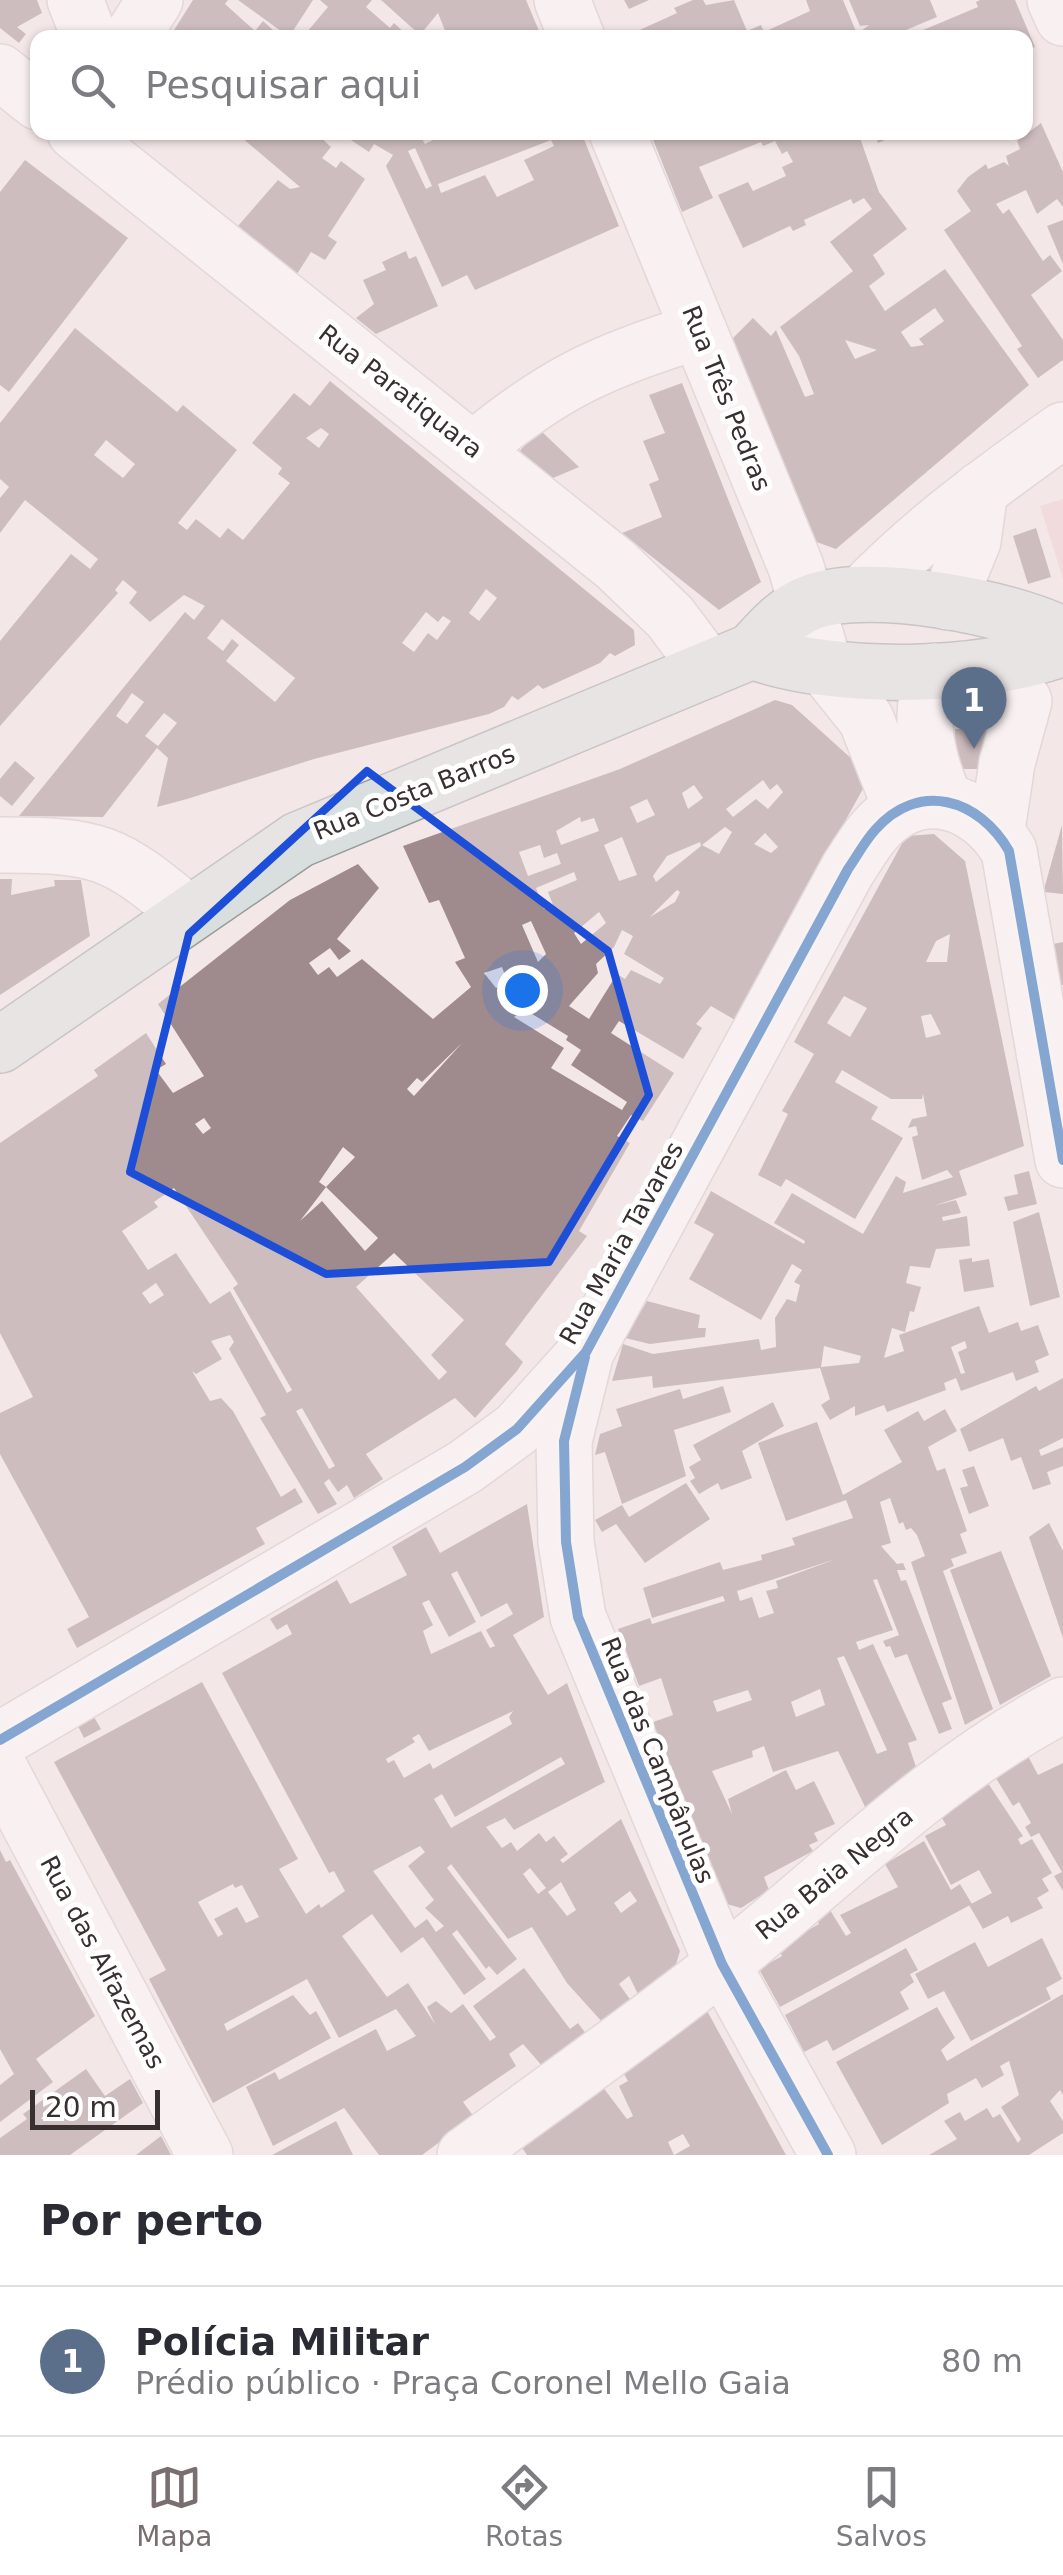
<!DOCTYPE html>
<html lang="pt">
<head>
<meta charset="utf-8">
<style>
	body { margin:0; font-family:"DejaVu Sans",sans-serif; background:#f2f2f3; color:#2b2b33 }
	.scale { position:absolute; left:30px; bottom:25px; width:130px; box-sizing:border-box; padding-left:10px; border:5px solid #382f30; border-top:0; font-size:28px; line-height:35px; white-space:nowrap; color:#382f30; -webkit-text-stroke:8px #fff; paint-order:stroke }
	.you { position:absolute; left:522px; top:990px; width:35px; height:35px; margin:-25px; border:8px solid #fff; border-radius:50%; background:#1a73e8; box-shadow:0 0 0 15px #1a73e833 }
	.badge { display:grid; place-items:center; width:65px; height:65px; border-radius:50%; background:#7a6f70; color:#fff; font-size:32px; font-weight:700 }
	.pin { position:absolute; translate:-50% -82px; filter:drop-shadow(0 2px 5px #0008) }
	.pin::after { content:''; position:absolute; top:52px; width:35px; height:30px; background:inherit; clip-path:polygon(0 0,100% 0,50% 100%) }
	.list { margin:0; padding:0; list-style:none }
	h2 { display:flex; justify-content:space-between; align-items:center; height:130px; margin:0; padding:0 40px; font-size:42px }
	h2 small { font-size:32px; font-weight:400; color:#7c7c81 }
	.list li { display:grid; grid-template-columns:65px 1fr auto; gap:30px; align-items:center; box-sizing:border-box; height:150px; padding:0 40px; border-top:2px solid #e1e1e2 }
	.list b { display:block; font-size:38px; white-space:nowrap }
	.list p { margin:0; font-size:32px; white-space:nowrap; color:#7c7c81 }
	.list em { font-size:32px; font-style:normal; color:#7c7c81 }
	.icon { flex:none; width:55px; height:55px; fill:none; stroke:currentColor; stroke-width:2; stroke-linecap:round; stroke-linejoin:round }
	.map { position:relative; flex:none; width:1063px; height:2155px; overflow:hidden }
	.search { position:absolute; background:#fff; box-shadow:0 2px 8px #0004; left:30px; right:30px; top:30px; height:110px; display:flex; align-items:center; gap:25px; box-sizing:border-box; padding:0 35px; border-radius:20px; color:#7c7c81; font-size:38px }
	.sheet { height:280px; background:#fff }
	nav { display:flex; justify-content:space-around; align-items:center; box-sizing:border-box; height:140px; border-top:2px solid #e1e1e2; background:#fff; font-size:28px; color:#7c7c81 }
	nav a { display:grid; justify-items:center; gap:5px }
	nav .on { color:#7a6f70 }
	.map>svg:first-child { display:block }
</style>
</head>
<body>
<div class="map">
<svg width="1063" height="2155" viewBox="0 0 1063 2155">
	<rect width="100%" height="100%" fill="#f4e7e8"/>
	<polygon fill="#efcccf" points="1063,499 1063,579 1040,506"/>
	<g fill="#9f8b8e" fill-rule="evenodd">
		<polygon points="0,0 37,0 42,13 17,27 26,34 19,43 0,28"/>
		<polygon points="193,0 228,0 225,4 255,31 263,21 282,38 169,38"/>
		<polygon points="238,0 313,0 289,37"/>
		<polygon points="320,0 372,0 366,7 390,28 394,23 410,38 302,38 328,7"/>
		<polygon points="381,0 526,0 542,38 448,38 438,13 420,35"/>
		<polygon points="624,0 649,0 629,9"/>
		<polygon points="693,0 703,0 706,5 734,0 747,31 761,25 764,32 810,11 806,0 843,0 857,34 869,25 860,26 849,0 930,0 937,17 887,38 635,38 633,33 677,13 674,8"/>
		<polygon points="980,0 1015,0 1035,47 1026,50 1026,38 904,38 978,7 976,2"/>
		<polygon points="1041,123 1063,172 1063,207 1057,199 1037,214 1026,190 996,204 1003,214 1009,209 1043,261 1050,255 1062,271 1031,295 1063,340 1063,360 1038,378 1017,349 1022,346 944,230 971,211 957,191 968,177 986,164 988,169 1004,162 1009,166 1006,156 1020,149 1017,141"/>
		<polygon points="235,132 315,132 331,147 322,158 336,168 341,161 365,179 328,236 337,242 325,260 311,252 297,274 238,226 278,180 290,189 300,187"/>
		<path d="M339,132h79l7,12 24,-12h132l38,94 -144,64 -8,-15 -25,12 -56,-121 7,-11 -19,-11 -5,8zM551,140l3,6 -30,14 10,20 -37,17 -12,-22 -44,18 -3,-9zM415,148l17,38 -6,3 -18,-38z"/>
		<path d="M650,132h208l21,60 28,37 -34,26 12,19 -16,12 16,25 60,-42 84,116 -193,164 -25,-9 -78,-202 20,-20 18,18 5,-6 29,67 9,-3 -15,-38 -19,-29 73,-56 -23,-29 42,-33 -8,-11 -11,6 -2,-5 -47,21 2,5 -13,6 -3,-5 -47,22 -25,-53 30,-13 5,9 33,-15 -4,-9 11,-5 -6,-11 -5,3 -7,-13 -12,5 -2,-4 -62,25 14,31 -31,14zM935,308l9,13 -25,18 5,6 -13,2 -10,-15zM845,340l32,10 -22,9z"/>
		<polygon points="874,132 902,132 902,133 878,143"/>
		<polygon points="25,160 128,238 9,392 0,385 0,192"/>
		<polygon points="1063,220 1063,264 1047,226"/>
		<polygon points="406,251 409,259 416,256 438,306 376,334 356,318 374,304 363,280 386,270 382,262"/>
		<path d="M75,328l102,84 6,-7 54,45 -59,73 9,7 9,-11 24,19 8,-10 15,12 47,-57 -12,-9 4,-6 -30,-25 42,-50 16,13 20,-25 304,249 1,15 -20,11 -5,-3 -10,10 -57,26 -5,-4 -20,15 -6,-4 -8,11 -15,7 -175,45 -127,40 -30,8 11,-49 -11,-10 -54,69 -84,-1 166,-204 9,8 11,-14 -21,-11 -34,27 -21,-19 8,-11 -14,-12 -8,10 3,3 -118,133v-85l71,-87 19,15 8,-10 -73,-59 -25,33v-35l9,-11 -9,-8v-56zM321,428l8,6 -10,14 -13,-10zM106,440l29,24 -12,14 -29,-23zM486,589l11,9 -18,23 -10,-8zM426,612l12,10 5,-6 8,5 -14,19 -9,-7 -14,19 -12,-9zM222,619l73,59 -20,24 -49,-41 13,-16 -7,-6 -9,12 -16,-13zM132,693l12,9 -17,22 -11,-8zM164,713l13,10 -19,23 -13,-10z"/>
		<polygon points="682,383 761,582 719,610 622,533 662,517 649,484 659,480 643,441 665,433 649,395"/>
		<polygon points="538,428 579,467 553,478 520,451"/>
		<polygon points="1036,528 1051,577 1028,584 1013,536"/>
		<path d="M775,700l17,5 71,64 1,18 -129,233 -24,-14 -15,18 6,4 -19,31 -64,-38 -8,12 63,40 -31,48 -12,-6 -14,21 13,7 -51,88 8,5 -82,108 18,18 -6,9 -42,47 -20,-20 -89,56 17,25 -29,19 -7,-13 -9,7 -9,-13 -5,4 13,21 -19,10 -58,-96 6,-3 -37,-66 5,-7 -4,-7 -19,6 11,18 -26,15 -4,-3 18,30 11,-3 12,13 48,86 14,-9 8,14 -47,26 9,16 -188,104 -10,-19 22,-12 -89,-163v-41l33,-16 -33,-64v-190l98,-67 -4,-6 52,-37 20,31 -10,6 17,23 31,-17 -46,-72 132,-104 68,-36 21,24 -42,51 14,12 -12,9 -9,-12 -21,15 9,12 11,-8 8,10 25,-18 71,60 38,-32 -16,-25 10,-4 -26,-58 -10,3 -26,-57 217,-77zM763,780l7,10 7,-6 6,8 -15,17 -12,-10 -23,18 -7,-8zM694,785l9,13 -15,11 -6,-16zM647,799l8,16 -18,8 -7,-16zM580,817l1,5 13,-4 5,13 -38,14 -5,-14zM725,827l7,5 -13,22 -17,-9zM765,833l13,14 -7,6 -17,-9zM622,837l15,38 -18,6 -15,-36zM700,842l1,4 -45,36 -3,-6 14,-20zM540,845l4,13 13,-5 4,11 -33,12 -9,-24zM574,872l3,8 -29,12 5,13 -9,4 -8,-21zM677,890l3,2 -5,10 -25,15zM599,912l7,11 -25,21 -7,-11zM531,921l15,33 -8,8 -16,-37zM622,930l11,6 -9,18 40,24 -4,6 -29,-14 -6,9 -8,-5 -28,45 -20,-13 29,-33 -2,-9 18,-17zM502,967l5,14 -11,7 -12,-15zM524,1009l44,27 -2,4 15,10 -10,15 56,37 -5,8 -71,-42 13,-20 -50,-31zM462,1043l-48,53 -7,-7 10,-11 5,4zM204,1118l7,10 -8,6 -8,-10zM343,1147l12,10 -29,30 52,51 -13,13 -43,-50 -22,20 26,-34 -7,-5zM174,1188l64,96 -5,4 59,102 -5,3 -57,-102 -20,13 -34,-51 -28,17 -26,-39 36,-24 -4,-5zM394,1253l70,67 -33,35 16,17 -8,8 -83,-93zM156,1283l8,12 -14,9 -8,-11zM302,1408l33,58 -6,3 -33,-58z"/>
		<rect x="955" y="729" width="38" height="40"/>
		<polygon points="15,761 35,778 12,806 0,796 0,779"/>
		<polygon points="1062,825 1063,894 1044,892 1044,889"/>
		<path d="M934,834l31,27 59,285 -65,25 8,24 -34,11 23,-6 5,13 -19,4 1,4 24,-5 3,30 -34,3 -6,19 -20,-2 -4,17 15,4 -7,25 -4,-1 -5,21 -13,-4 -8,30 20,-7 -5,-16 80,-29 10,27 29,-11 3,9 17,-6 11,30 -14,6 4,11 -23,9 -3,-9 -52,19 -5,-13 -12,5 2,7 -59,22 -3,-7 -29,11v-10l-25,14 -9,-15 9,-6 -10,-31 -167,20 -1,-12 -40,5 11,-37 30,10 106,-15 2,11 15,-3 -1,-29 12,-19 9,3 4,-17 -6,-3 8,-12 -10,-6 -31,56 -72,-41 25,-45 -20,-11 17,-32 93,53 1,-3 -31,-18 18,-30 71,41 33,-58 10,6 -3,11 50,-16 -6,-7 -25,10 -10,-43 6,-2 -2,-9 -8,2 4,-9 15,-3 -4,-22 -1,5h-31l-49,-29 -7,12 43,25 -7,12 32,19 -48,81 -69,-40 -5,8 -23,-12 30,-61 -6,-3 32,-57 -20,-12 112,-206zM950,934l-3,28h-21l10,-21zM844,996l23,12 -17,29 -23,-14zM931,1014l10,20 -15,4 -5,-22zM965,1341l2,7 -9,4 7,21 -4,1 -10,-27zM824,1346l37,10 -2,7 -38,4z"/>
		<polygon points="0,879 12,879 11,895 55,886 54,880 81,880 90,936 0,995"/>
		<polygon points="1063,942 1063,985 1061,985 1053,944"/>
		<polygon points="1029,1171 1037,1204 1008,1211 1004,1197 1018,1194 1014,1175"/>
		<polygon points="1039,1212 1060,1297 1030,1306 1013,1222"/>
		<polygon points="972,1258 972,1262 989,1259 994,1287 964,1292 959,1260"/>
		<polygon points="647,1301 700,1315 698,1328 706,1328 705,1337 650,1344 625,1338"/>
		<polygon points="1063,1378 1063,1438 1039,1450 1041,1456 1063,1447 1063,1466 1047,1472 1051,1484 1033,1490 1021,1457 1011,1461 1003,1438 969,1452 960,1429 1036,1386 1039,1391"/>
		<polygon points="723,1386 731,1412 674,1430 686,1476 622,1504 605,1452 595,1455 600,1434 622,1426 616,1409 680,1389 683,1399"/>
		<polygon points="773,1402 784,1426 742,1451 752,1478 721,1490 718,1483 699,1494 690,1481 695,1478 689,1467 701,1460 693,1445"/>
		<path d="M945,1409l12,22 -29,16 9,24 8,-3 22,63 -7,3 7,19 -16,6 3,7 -11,5 50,138 -28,16 -54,-163 14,-6 -8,-21 -6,-7 -5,2 -3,-8 -4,2 -9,-26 -10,4 11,41 -10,3 16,18 6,-1 3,7h-9l4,11 5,-1 46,119 -10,4 10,26 -13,5 -32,-80 -12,4 -5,-12 -4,1 -3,-6 16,-6 -22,-56 -4,1 20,50 -37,12 3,8 14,-6 44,96 -9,3 9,27 -49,43 -30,-62 -65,21 -9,-26 -12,5 1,6 -41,14 20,43 -4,-15 58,-29 10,20 18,-9 21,43 -21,9 4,8 -9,4 4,6 -49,26 5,13 -28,18 -22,-6 -66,-180 20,-7 -12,-37 -22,8 -21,-57 32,-11 2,6 73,-23 -2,-5 -71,22 -9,-30 77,-26 3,8 39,-10 -1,-5 34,-10 -3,-7 61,-20 -7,-18 -60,21 -28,-78 59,-21 26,73 59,-33 -18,-32 34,-19 6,10zM836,1559l-60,22 2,7 -12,3 8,22 -15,5 -7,-21 -12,4 -3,-10zM844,1656l43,94 -10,4 -40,-96zM820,1689l5,16 -29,12 -5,-15zM748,1690l4,10 -35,12 -4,-11z"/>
		<polygon points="974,1466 989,1506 969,1514 960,1488 968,1486 962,1470"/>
		<polygon points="686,1483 710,1519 645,1563 616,1524 602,1532 595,1520 622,1505 629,1517"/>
		<path d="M527,1504l17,113 -31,18 35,60 19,-12 38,99 -91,48 -9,-12 -19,9 16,21 9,-6 6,9 22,-18 7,9 8,-6 14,18 -8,6 3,3 58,-44 59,132 -6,20 -35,25 -10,-20 -10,8 13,18 -29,21 -36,-40 -35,-56 -24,12 -57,-75 -4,4 70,91 -20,16 -8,-9 -3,3 -29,-39 -5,4 34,45 -22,16 -41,-58 -22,16 -29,-39 -30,22 45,61 21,-14 27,41 -8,-17 9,-6 15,12 12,-9 27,37 6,-4 -23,-31 51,-38 46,61 8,-6 9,12 -44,32 -20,-23 -14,10 7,12 -53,36 11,15 -52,38h-43l-35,-47 -71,38 -27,-59 29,-15 4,8 97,-51 11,22 29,-15 -20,-27 -57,29 -32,-59 -83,45 3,7 66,-36 17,20 6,-4 15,27 -118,65 -64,-124 17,-9 -112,-208 148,-80 96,177 -19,10 27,45 13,-10 2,4 24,-17 -11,-20 -5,2 -107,-200 70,-39 -5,-10 -10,6 -7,-11 67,-39 13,24 57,-29 -15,-28 34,-20 14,26zM457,1571l24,46 26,-14 6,11 -27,16 9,16 -5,2 -9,-17 -50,23 -8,-23 10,-6 -11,-22 7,-3 20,37 27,-15 -25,-48zM513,1711l-4,6 3,7 -79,45 -3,-6 -26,15 -10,-18 -6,3 -2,-4 29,-17 -3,-4 7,-4 10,17zM561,1757l4,7 -114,64 -17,-29 8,-5 13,23zM420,1846l5,6 -17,14 26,34 -9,8 19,18 -8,6 -9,-13 -12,9 -42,-57zM530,1868l16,20 -8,6 -15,-20zM561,1882l15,28 -9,6 -19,-24zM233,1884l2,4 7,-3 17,32 -13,6 -9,-16 -23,12 9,15 -5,3 -20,-35zM630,1891l7,10 -16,12 -7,-10z"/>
		<polygon points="1049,1523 1063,1551 1063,1638 1029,1537"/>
		<polygon points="1001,1551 1051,1676 1000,1705 950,1570"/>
		<polygon points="94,1717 101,1729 84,1738 78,1726"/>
		<polygon points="1027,1754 1038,1775 1063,1763 1063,1891 1054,1876 1062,1872 1039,1833 1031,1837 1025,1827 1031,1823 1019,1802 1013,1806 994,1775"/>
		<polygon points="986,1780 1023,1836 1018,1839 1021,1845 1032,1839 1052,1873 1042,1879 1049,1891 1037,1898 1043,1908 1011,1923 1008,1916 983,1929 969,1905 992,1893 979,1870 951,1885 925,1836 946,1825 939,1813"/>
		<polygon points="924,1841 951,1890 960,1884 972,1904 780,2007 759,1969 782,1956 778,1947 819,1924 813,1911 825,1902 846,1936 851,1933 840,1915 898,1887 885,1864"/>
		<polygon points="0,1850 6,1862 10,1860 95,2016 36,2059 53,2082 0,2122 0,2085 14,2074 0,2049"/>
		<polygon points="1042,1938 1062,1979 1046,1988 1051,1999 971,2041 944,1991 928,1999 915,1974 975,1942 988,1967"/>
		<polygon points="906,1948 918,1970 910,1974 914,1982 900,1992 909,2009 833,2051 827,2040 804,2052 785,2015"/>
		<polygon points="1063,1994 1063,2095 1060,2090 1050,2101 1063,2121 1063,2133 1029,2155 929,2155 957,2139 944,2121 960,2112 965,2121 987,2108 993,2118 1000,2114 1018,2143 1021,2139 1001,2107 1019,2095 1009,2061 1000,2066 1004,2075 982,2088 976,2078 947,2094 949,2103 882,2145 836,2062 937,2007 955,2038 941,2050 947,2061"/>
		<path d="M706,2009l80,146h-259l-9,-13 78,-64 31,41 6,-3 -14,-30 9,-5 -8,-14zM683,2134l7,12 -16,9 -6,-13z"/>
		<polygon points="86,2069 105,2096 130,2079 143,2103 70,2155 0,2155 0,2138 27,2119 23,2114"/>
		<polygon points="336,2121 353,2155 272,2155"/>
		<polygon points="161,2136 171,2155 136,2155"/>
	</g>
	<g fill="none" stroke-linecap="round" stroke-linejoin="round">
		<g stroke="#cfc4c5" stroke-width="58">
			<g id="minor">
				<polyline points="75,0 90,38"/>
				<polyline points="562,0 577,38"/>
				<polyline points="1055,0 1063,18"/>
				<polyline points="131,38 155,0"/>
				<polyline points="0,72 38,102"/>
				<polyline points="75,132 616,565 670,617 709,669"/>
				<polyline points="617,132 796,567 825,668 866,719 901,808"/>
				<path d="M475,448c79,-65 127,-87 224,-117"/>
				<path d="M862,594c60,-63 131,-114 201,-164"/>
				<polyline points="948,602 973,541 980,490"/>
				<path d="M934,671c-17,44 -8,85 10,127"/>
				<polyline points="997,830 1007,763 1024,701"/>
				<path d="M0,845c99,0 113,5 189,69"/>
				<polyline points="584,1360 564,1441 566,1542 578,1617 722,1964 828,2155"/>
				<path d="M0,1740l465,-273 52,-38 69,-77 262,-483c9,-13 17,-28 27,-39 44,-50 104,-31 134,21l54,309"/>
				<polyline points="0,1769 205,2155"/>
				<path d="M465,2155c86,-63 174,-125 258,-191 110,-88 214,-194 340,-259"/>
			</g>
		</g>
		<g stroke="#939c9a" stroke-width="58">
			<g id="major">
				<path d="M752,651c81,30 230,28 311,-3"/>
				<path d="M0,1045l298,-205 454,-189c18,-20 35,-40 60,-49 58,-21 197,5 251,33"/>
			</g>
		</g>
		<use href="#minor" stroke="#fdfbfc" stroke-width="55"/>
		<use href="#major" stroke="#d9dfdf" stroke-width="55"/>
		<g stroke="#fff" stroke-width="16">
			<g id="cycleway">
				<polyline points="585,1357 564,1441 566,1542 578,1617 722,1964 828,2155"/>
				<path d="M0,1740l465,-273 52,-38 69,-77 262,-483c9,-13 17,-28 27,-39 44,-50 104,-31 134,21l54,309"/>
			</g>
		</g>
		<use href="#cycleway" stroke="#0057b8" stroke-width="10"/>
	</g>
	<path d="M0 0H1063V2155H0ZM367,771l241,180 41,144 -100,167 -223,12 -196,-102 59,-238z" fill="#f4e7e8" fill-opacity=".55" fill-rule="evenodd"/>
	<path fill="none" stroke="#1d4ed8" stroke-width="8" stroke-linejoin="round" d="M367,771l241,180 41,144 -100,167 -223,12 -196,-102 59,-238z"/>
	<g text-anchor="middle" stroke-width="10" stroke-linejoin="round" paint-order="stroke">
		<g font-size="25" fill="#382f30" stroke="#fff">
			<text transform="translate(401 391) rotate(38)" y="9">Rua Paratiquara</text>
			<text transform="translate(727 398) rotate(68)" y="9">Rua Três Pedras</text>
			<text transform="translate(414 792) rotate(-22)" y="9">Rua Costa Barros</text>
			<text transform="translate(621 1243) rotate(-61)" y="9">Rua Maria Tavares</text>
			<text transform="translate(658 1760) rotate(68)" y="9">Rua das Campânulas</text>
			<text transform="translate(834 1873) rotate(-39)" y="9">Rua Baia Negra</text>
			<text transform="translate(103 1962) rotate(62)" y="9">Rua das Alfazemas</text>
		</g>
	</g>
</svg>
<div class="scale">20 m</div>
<div class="you"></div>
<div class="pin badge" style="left:974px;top:749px;background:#5c6f8a">1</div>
<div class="search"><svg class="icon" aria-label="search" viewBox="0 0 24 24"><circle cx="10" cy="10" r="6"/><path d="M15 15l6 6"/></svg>Pesquisar aqui</div>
</div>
<section class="sheet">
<h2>Por perto<small></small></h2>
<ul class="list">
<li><span class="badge" style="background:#5c6f8a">1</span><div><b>Polícia Militar</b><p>Prédio público · Praça Coronel Mello Gaia</p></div><em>80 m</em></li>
</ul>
</section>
<nav>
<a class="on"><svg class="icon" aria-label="map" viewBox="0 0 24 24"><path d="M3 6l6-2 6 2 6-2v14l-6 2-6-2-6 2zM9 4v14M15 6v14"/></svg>Mapa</a>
<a><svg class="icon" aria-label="directions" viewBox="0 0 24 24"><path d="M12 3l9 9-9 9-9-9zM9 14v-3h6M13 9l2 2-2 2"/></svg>Rotas</a>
<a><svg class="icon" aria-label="saved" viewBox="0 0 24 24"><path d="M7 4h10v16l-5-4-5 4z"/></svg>Salvos</a>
</nav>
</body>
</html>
